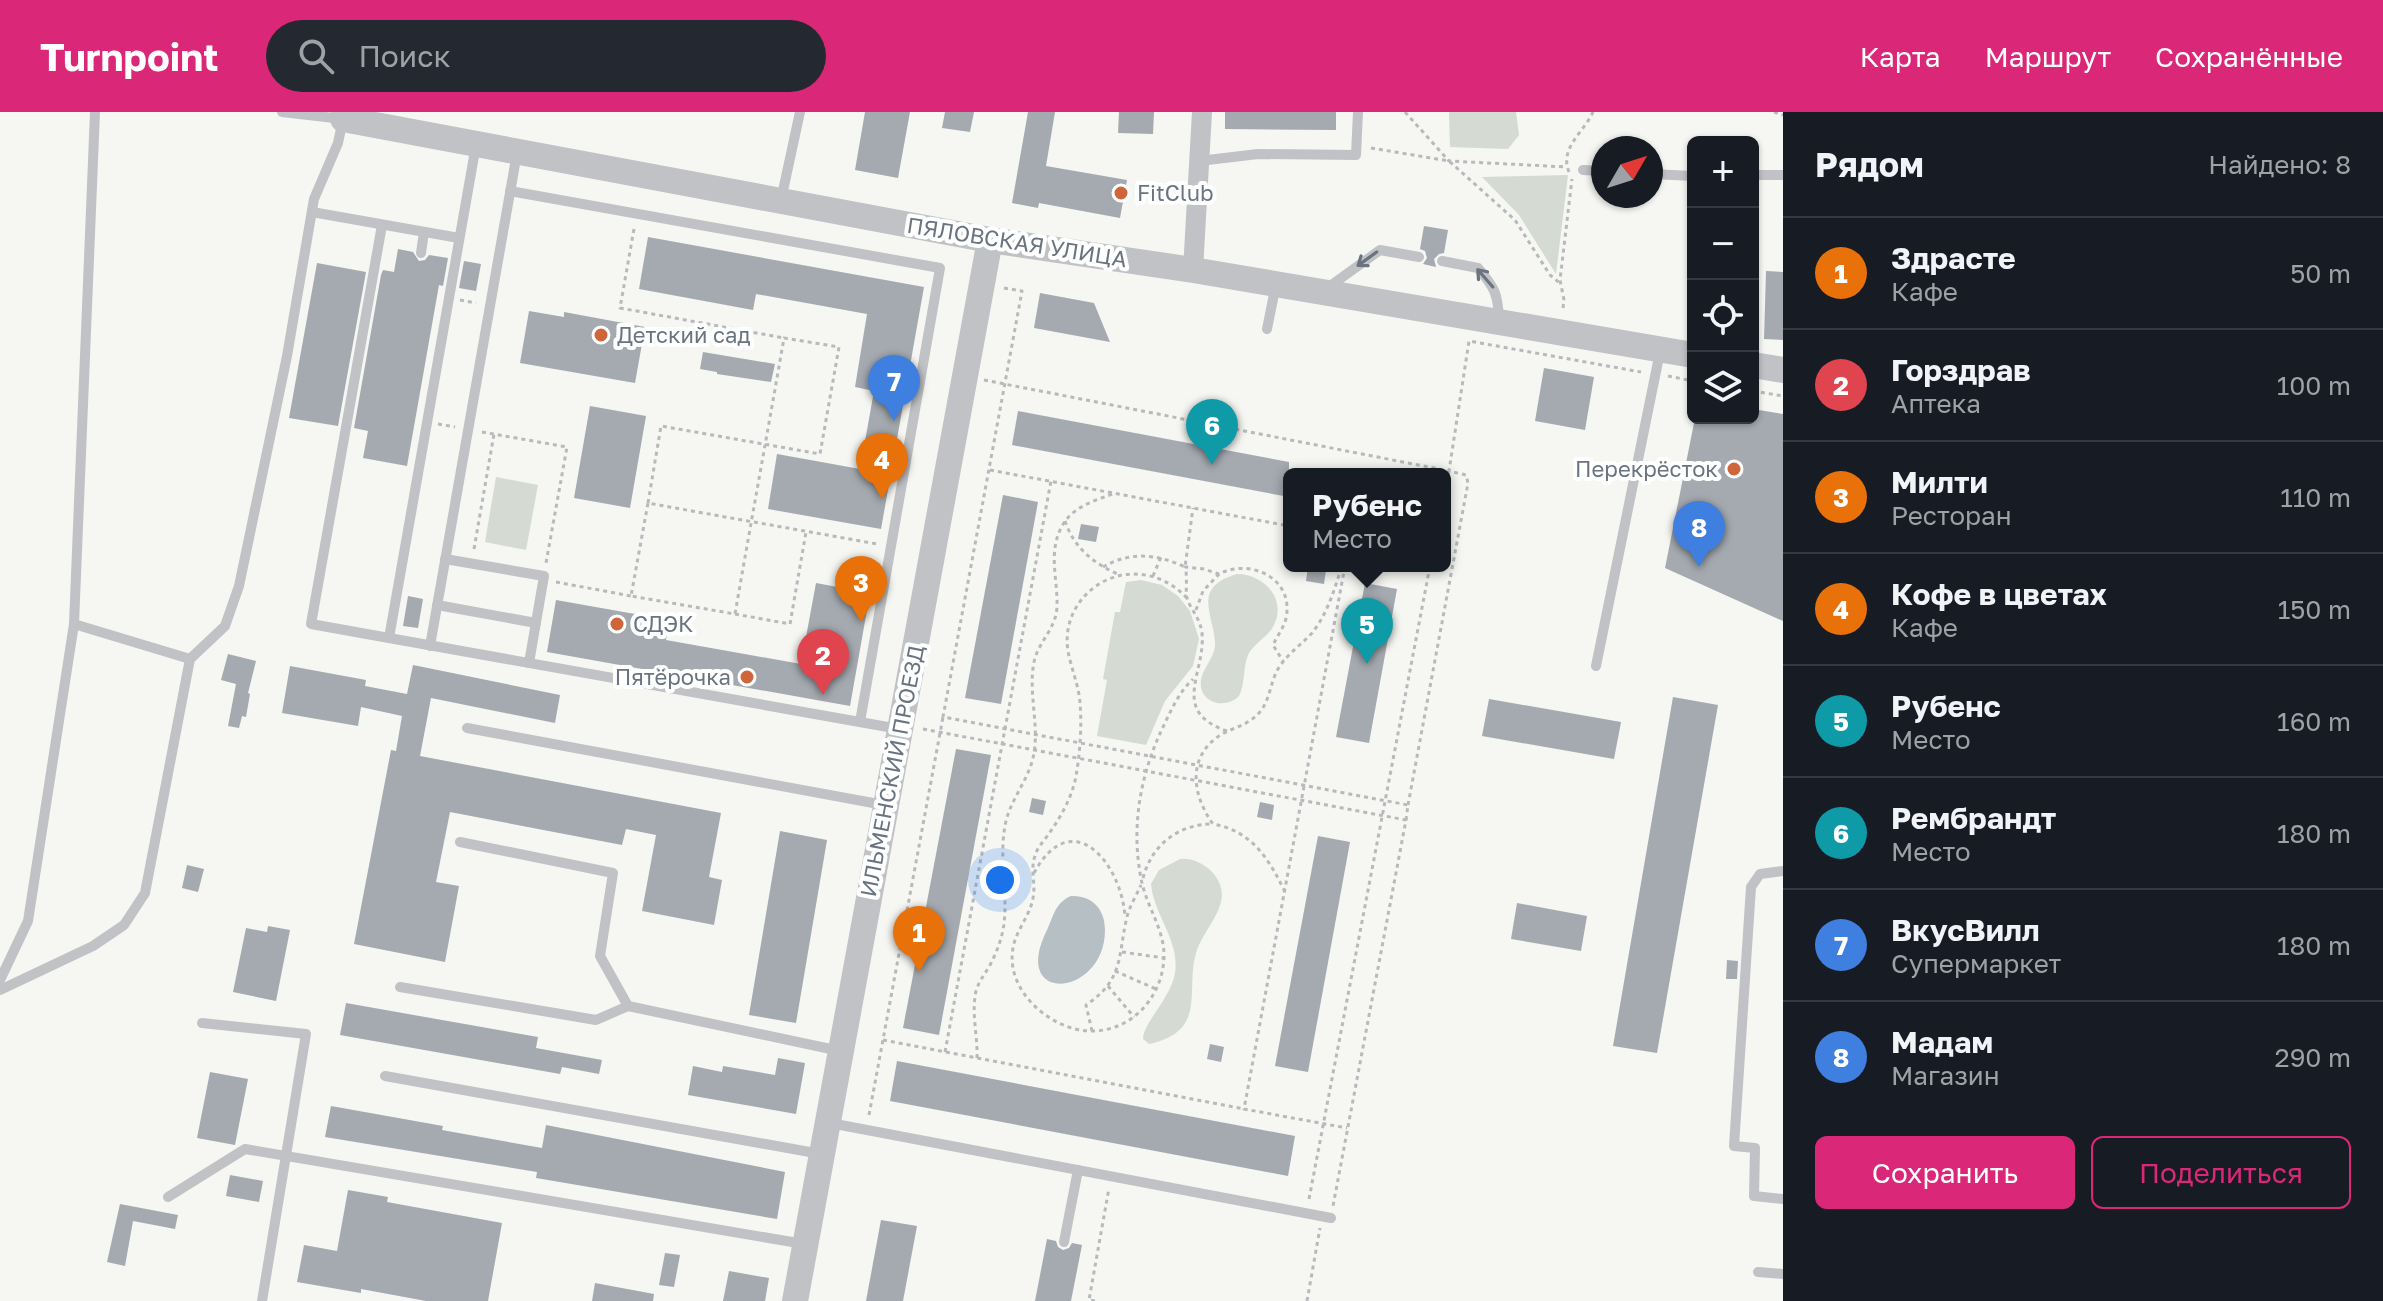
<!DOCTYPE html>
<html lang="ru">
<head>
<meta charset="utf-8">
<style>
	body { margin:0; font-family:"Golos Text",sans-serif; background:#242831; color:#f1f3f6 }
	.controls { position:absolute; right:24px; top:24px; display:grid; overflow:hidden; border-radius:12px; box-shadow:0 2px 6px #0004 }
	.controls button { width:72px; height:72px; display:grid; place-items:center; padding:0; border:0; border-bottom:2px solid #363941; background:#171b24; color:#f1f3f6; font:40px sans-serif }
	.compass { position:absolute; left:1591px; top:24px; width:72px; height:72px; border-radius:50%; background:#171b24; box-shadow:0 2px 6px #0004; rotate:51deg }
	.you { position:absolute; left:1000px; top:768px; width:28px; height:28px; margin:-20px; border:6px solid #fff; border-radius:50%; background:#1a73e8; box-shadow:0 0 0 12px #1a73e833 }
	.badge { display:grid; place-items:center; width:52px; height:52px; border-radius:50%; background:#db2777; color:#fff; font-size:26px; font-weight:700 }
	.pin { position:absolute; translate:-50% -66px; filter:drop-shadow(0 2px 4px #0008) }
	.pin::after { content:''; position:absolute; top:42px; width:28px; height:24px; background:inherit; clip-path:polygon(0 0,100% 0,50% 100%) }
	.popup { position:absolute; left:1283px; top:356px; width:168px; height:104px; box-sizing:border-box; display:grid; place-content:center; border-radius:12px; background:#171b24; filter:drop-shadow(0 2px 6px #0005); font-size:26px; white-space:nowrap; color:#9ea1a6 }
	.popup b { font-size:30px; color:#f1f3f6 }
	.popup::after { content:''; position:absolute; left:50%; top:100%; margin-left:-16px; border:16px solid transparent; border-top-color:#171b24 }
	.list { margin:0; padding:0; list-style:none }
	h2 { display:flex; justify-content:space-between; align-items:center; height:104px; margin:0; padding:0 32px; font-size:34px }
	h2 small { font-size:26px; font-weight:400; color:#9ea1a6 }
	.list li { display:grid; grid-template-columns:52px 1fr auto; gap:24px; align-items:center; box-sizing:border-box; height:112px; padding:0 32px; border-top:2px solid #363941 }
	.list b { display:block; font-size:30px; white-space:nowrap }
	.list p { margin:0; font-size:26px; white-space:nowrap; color:#9ea1a6 }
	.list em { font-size:26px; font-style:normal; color:#9ea1a6 }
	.actions { display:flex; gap:16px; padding:24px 32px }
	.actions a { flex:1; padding:18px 0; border:2px solid #db2777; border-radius:12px; text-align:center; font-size:28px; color:#db2777 }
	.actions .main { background:#db2777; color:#fff }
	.icon { flex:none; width:44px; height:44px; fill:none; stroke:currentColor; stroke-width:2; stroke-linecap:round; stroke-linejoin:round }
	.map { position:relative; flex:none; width:1783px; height:1189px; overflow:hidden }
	header { display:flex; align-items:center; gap:48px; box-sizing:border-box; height:112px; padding:0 40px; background:#db2777; color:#fff }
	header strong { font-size:38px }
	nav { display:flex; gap:44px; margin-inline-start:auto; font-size:28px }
	.search { width:560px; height:72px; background:#242831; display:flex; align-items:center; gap:20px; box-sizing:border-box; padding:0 28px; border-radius:44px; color:#9ea1a6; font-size:30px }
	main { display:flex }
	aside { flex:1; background:#171b24 }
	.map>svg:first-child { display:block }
</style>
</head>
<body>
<header>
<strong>Turnpoint</strong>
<div class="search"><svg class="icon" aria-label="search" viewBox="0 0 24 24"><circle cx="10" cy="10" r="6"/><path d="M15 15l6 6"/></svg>Поиск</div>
<nav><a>Карта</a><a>Маршрут</a><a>Сохранённые</a></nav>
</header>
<main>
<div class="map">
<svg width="1783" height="1189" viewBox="0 0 1783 1189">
	<rect width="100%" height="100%" fill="#f6f6f3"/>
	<g fill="#d5dad3">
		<polygon points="1449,0 1516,0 1519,23 1508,37 1450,35"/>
		<polygon points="1568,63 1556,162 1519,103 1482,65"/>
		<polygon points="496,365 538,373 526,438 485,430"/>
		<path d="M1237,462c26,0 50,24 37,51 -5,11 -18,17 -25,28 -7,14 -3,30 -10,43 -14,14 -41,7 -38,-16 2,-12 13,-22 14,-34 1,-29 -26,-58 22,-72z"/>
		<polygon points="1141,468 1162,473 1178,484 1190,499 1199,527 1193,554 1165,589 1146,633 1097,624 1107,568 1103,567 1115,500 1120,500 1126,470"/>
		<path d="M1180,747c11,-1 20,3 29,10 32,30 -5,56 -13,84 -11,39 12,78 -47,91l-6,-5c0,-16 28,-41 32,-66 5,-33 -21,-57 -24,-89l8,-14z"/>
	</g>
	<path fill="#b6bfc4" d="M1071,784c21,-1 34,13 34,34 0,67 -96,76 -58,0 7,-15 8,-27 24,-34z"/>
	<g fill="#a4aab0">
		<polygon points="865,0 910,0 898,66 855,58"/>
		<polygon points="945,0 974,0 970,20 942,16"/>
		<polygon points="1028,0 1055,0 1046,54 1127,68 1120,106 1039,91 1038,96 1012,91"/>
		<polygon points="1119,0 1154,0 1153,22 1118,21"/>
		<polygon points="1225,0 1336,0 1336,18 1225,17"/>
		<polygon points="1424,114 1448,118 1444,141 1439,142 1434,147 1436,155 1423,152 1427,146 1425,139 1420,137"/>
		<polygon points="648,125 924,175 881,417 768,397 777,342 860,357 874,279 855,275 867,202 756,182 753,198 639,177"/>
		<polygon points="398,137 413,140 419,149 425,148 429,143 448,146 443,174 439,173 407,354 363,346 368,319 354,316 381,163 383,158 394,160"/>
		<polygon points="464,149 481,152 476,179 459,176"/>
		<polygon points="317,151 366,160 338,314 289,306"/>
		<polygon points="1766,159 1783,160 1783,228 1764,227"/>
		<polygon points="1040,181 1094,191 1110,230 1034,216"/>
		<polygon points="529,199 564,205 564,200 645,215 635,271 520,251"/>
		<polygon points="703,240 775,252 771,270 717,262 717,260 700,257"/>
		<polygon points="1544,256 1594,265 1585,318 1535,309"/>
		<polygon points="590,294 646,304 630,396 574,386"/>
		<polygon points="1753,297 1783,302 1783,509 1665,456 1695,306 1753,306"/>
		<polygon points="1018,299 1289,350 1289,385 1012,333"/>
		<polygon points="1003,383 1038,390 1001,592 965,586"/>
		<polygon points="1081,412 1099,415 1096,430 1078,427"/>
		<polygon points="1308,454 1326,458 1324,472 1306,469"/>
		<polygon points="816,471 870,481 850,594 547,540 556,488 669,508 666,528 801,552"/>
		<polygon points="1365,471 1397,477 1369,631 1336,625"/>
		<polygon points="408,484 423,487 418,516 403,514"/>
		<polygon points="228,542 256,549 248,581 250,582 246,605 242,604 239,616 228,614 236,572 221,568"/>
		<polygon points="413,553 560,583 555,611 431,586 420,644 721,701 709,765 722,768 714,813 642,799 656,723 626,717 622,733 450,700 436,770 459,774 445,850 354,832 391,638 396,639 402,604 361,595 358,614 282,601 290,554 366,568 365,574 407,582"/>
		<polygon points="1673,585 1718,593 1657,941 1613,934"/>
		<polygon points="1489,587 1621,610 1614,647 1482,624"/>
		<polygon points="956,637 991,643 939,923 903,916"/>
		<polygon points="1032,686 1046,689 1043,703 1029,700"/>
		<polygon points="1260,690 1274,693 1272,708 1257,705"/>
		<polygon points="780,719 827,728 796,911 749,903"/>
		<polygon points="1318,724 1350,730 1308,960 1275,954"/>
		<polygon points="187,753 204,757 198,780 182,776"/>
		<polygon points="1517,791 1587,804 1581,839 1511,827"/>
		<polygon points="268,814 290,818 276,889 233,880 246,816 267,820"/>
		<polygon points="1727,848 1738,849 1737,867 1726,867"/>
		<polygon points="346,891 538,925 536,936 602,948 599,962 562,955 560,962 340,923"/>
		<polygon points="1210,932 1224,935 1221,950 1207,947"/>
		<polygon points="778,946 805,951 796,1002 688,983 693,954 722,960 723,954 775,963"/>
		<polygon points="897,949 1295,1024 1288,1064 890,989"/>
		<polygon points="210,960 248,967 235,1033 197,1026"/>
		<polygon points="331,994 443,1014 442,1018 542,1036 546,1013 785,1060 777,1107 536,1066 537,1060 325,1025"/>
		<polygon points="230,1063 263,1069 259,1090 226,1084"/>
		<polygon points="348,1078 388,1085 387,1090 502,1111 488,1189 426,1189 361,1177 361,1181 297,1170 304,1133 337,1139"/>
		<polygon points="120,1092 178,1103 175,1117 133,1109 125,1154 107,1150"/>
		<polygon points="881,1108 917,1114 903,1189 866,1189"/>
		<polygon points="1047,1127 1056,1129 1058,1135 1063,1138 1069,1136 1072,1131 1082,1133 1071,1189 1035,1189"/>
		<polygon points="665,1141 680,1143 674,1175 659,1173"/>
		<polygon points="729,1159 769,1166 765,1189 723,1189"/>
		<polygon points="595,1171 654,1182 653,1189 592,1189"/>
	</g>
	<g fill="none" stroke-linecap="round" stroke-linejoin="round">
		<g stroke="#b7babc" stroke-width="3" stroke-dasharray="4 4" stroke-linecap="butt">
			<polyline points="1405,0 1449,49 1567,55"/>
			<polyline points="1774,0 1783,3"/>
			<polyline points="1371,36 1449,49 1515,108 1550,163 1561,172"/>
			<path d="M1569,60c-10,-24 15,-40 24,-60"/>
			<polyline points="634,117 620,196 784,226"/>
			<polyline points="1004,176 1022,179 943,605 1408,693 1406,708"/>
			<polyline points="460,188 476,191"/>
			<polyline points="1563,196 1564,188 1560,168 1572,67"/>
			<polyline points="1668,264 1693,269"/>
			<polyline points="984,268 1449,359 1445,379"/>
			<polyline points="1753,279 1783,284"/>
			<polyline points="438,312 455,315"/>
			<polyline points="482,320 567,335 546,451"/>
			<polyline points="990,358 1289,414"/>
			<path d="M648,391l13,-77 159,28 19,-107 -55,-9c-16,92 -33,184 -49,276l-104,-18 17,-93c76,14 152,27 229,41"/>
			<path d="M1065,409c9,27 29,43 55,54"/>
			<polyline points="474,437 494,322"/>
			<polyline points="1345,454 1244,997 1347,1016"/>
			<path d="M1103,455c28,-16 54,-13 82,0l8,-59"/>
			<polyline points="1153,464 1161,445"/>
			<polyline points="556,470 631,484"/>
			<path d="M1187,486c-17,-18 -40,-27 -65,-23 -35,7 -60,40 -54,76 3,17 11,35 12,52 2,24 0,50 -4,73 -4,22 -16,42 -28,59 -5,7 -11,13 -13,21 -5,13 1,28 -2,42 -3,18 -17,32 -20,50 -8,42 37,82 77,83 41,1 72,-33 74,-73 1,-27 -16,-49 -22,-75 -12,-54 -2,-109 22,-158 8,-17 16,-34 29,-46"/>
			<polyline points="1196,498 1203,479 1219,462"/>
			<polyline points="735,502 790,512 806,420"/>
			<polyline points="923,617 1406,708 1333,1094"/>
			<path d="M1227,619c-58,-20 -21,-58 -25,-98 -2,-16 -12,-24 -15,-35 -2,-8 1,-21 -2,-31l19,2 15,5c28,-15 70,1 68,37 0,13 -9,23 -14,34l10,16"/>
			<polyline points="1408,693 1468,371 1466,363 1449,359 1469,229 1641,260"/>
			<path d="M1034,761c38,-70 88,-9 91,44"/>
			<path d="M1143,766c9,-34 36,-54 70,-54"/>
			<path d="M1285,780c-16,-33 -33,-61 -72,-68 -21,-29 -27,-68 9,-90 13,-7 26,-9 37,-21 11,-12 11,-30 19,-44 9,-15 23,-24 34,-36 16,-20 22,-43 30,-67"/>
			<polyline points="1122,840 1164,846"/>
			<polyline points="1115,859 1156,877"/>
			<polyline points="1108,874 1134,905"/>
			<path d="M1092,919l-6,-26c37,-25 32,-47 40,-84 2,-12 10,-25 15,-36"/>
			<polyline points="883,928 1244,997"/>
			<polyline points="945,940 1051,369"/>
			<path d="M977,946c1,-22 -6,-44 -1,-67 3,-10 9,-17 14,-26 7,-13 12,-27 14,-41 4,-35 -6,-67 2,-103 6,-24 24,-43 28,-68 5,-30 -6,-61 0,-91 4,-20 22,-33 23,-55 1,-27 -9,-53 4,-79 10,-21 33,-27 54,-35"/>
			<polyline points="869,1003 943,605"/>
			<polyline points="1309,1087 1430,454"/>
			<polyline points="1095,1189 1089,1188 1109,1076"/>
			<polyline points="1307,1189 1320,1116"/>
		</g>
		<g stroke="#c0c2c6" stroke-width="10">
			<polyline points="95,0 74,512 190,547"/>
			<polyline points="1199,49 1258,42 1356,43 1358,0"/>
			<polyline points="1583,58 1603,59"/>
			<polyline points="1651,62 1693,64"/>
			<polyline points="1753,63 1783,63"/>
			<polyline points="510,79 940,156 860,610"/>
			<polyline points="781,88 800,0"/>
			<polyline points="312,100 459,126"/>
			<polyline points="382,113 311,512 389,526 476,33"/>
			<polyline points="421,141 424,120"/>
			<path d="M1442,149l36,7c17,20 20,26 21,52"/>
			<polyline points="1326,177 1380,138 1419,145"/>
			<polyline points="1267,217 1276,172"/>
			<polyline points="445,447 544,464 529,551"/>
			<polyline points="437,493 536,511"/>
			<polyline points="389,526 899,617"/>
			<polyline points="430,534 517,41"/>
			<polyline points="1596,554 1660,240"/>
			<polyline points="467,616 884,693"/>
			<polyline points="460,730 613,761 600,844 628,894 840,939"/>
			<polyline points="1783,759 1760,762 1751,775 1734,1034 1755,1036 1754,1084 1783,1087"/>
			<polyline points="0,868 28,809 74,512"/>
			<polyline points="400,875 596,908 628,894"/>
			<polyline points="0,878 93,834 124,813 145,781 190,547 225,514 239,474 287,244 314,87 338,31 343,7 282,0"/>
			<polyline points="202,911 306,922 262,1189"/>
			<polyline points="385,964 821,1042"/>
			<polyline points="830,1011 1331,1106"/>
			<polyline points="168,1085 245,1037 804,1132"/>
			<polyline points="1064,1130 1078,1058"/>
			<polyline points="1758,1160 1783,1162"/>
		</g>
		<polyline stroke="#c0c2c6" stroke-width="20" points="1193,158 1202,0"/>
		<g stroke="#c0c2c6" stroke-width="26">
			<polyline points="344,0 343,7 990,128 1193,158 1693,243"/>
			<polyline points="1753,253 1783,258"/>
			<polyline points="795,1189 990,128"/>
		</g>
	</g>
	<defs><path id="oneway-shaft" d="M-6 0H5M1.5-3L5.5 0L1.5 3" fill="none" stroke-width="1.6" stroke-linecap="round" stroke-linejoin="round" transform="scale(2)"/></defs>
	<g stroke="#697480">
		<use href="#oneway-shaft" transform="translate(1367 147) rotate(144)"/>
		<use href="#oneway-shaft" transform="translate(1485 166) rotate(-131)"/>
	</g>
	<g fill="#ce653b" stroke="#fff" stroke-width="3">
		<circle cx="1121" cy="81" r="8"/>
		<circle cx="601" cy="223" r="8"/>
		<circle cx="1734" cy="357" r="8"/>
		<circle cx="617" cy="512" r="8"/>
		<circle cx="747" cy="565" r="8"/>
	</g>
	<g text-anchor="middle" stroke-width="8" stroke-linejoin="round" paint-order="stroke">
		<g font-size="22" fill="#697480" stroke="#fff" text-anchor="start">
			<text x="1137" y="89">FitClub</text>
			<text x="617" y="231">Детский сад</text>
			<text x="1718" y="365" text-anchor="end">Перекрёсток</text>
			<text x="633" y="520">СДЭК</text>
			<text x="731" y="573" text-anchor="end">Пятёрочка</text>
		</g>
		<g font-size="22" fill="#697480" stroke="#fff">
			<text transform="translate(1017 130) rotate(9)" y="8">ПЯЛОВСКАЯ УЛИЦА</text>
			<text transform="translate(892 659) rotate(-79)" y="8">ИЛЬМЕНСКИЙ ПРОЕЗД</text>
		</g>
	</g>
</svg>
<div class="controls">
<button>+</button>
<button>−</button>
<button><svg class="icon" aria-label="locate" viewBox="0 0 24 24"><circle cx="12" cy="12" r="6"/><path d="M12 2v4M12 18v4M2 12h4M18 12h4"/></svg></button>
<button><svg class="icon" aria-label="layers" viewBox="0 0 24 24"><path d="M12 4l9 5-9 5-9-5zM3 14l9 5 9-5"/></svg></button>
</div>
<svg class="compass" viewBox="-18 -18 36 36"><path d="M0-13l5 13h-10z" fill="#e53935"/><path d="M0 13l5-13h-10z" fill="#9ea1a6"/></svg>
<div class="you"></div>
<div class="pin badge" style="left:919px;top:860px;background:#e8710a">1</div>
<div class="pin badge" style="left:823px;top:583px;background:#e0444e">2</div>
<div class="pin badge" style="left:861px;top:510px;background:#e8710a">3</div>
<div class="pin badge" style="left:882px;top:387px;background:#e8710a">4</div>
<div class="pin badge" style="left:1367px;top:552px;background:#0f9aa8">5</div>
<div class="popup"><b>Рубенс</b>Место</div>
<div class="pin badge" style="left:1212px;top:353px;background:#0f9aa8">6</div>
<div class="pin badge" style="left:894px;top:309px;background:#3f7fe0">7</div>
<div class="pin badge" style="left:1699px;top:455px;background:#3f7fe0">8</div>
</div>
<aside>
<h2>Рядом<small>Найдено: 8</small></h2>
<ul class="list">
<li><span class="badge" style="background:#e8710a">1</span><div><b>Здрасте</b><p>Кафе</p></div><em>50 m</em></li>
<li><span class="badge" style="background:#e0444e">2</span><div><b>Горздрав</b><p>Аптека</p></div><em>100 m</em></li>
<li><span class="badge" style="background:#e8710a">3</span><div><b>Милти</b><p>Ресторан</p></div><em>110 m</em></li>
<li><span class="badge" style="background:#e8710a">4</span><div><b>Кофе в цветах</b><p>Кафе</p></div><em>150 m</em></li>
<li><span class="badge" style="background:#0f9aa8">5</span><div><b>Рубенс</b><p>Место</p></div><em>160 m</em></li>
<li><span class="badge" style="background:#0f9aa8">6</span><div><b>Рембрандт</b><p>Место</p></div><em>180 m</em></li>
<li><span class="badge" style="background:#3f7fe0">7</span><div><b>ВкусВилл</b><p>Супермаркет</p></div><em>180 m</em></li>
<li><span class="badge" style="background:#3f7fe0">8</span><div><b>Мадам</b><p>Магазин</p></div><em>290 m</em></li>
</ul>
<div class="actions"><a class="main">Сохранить</a><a>Поделиться</a></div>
</aside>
</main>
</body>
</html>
